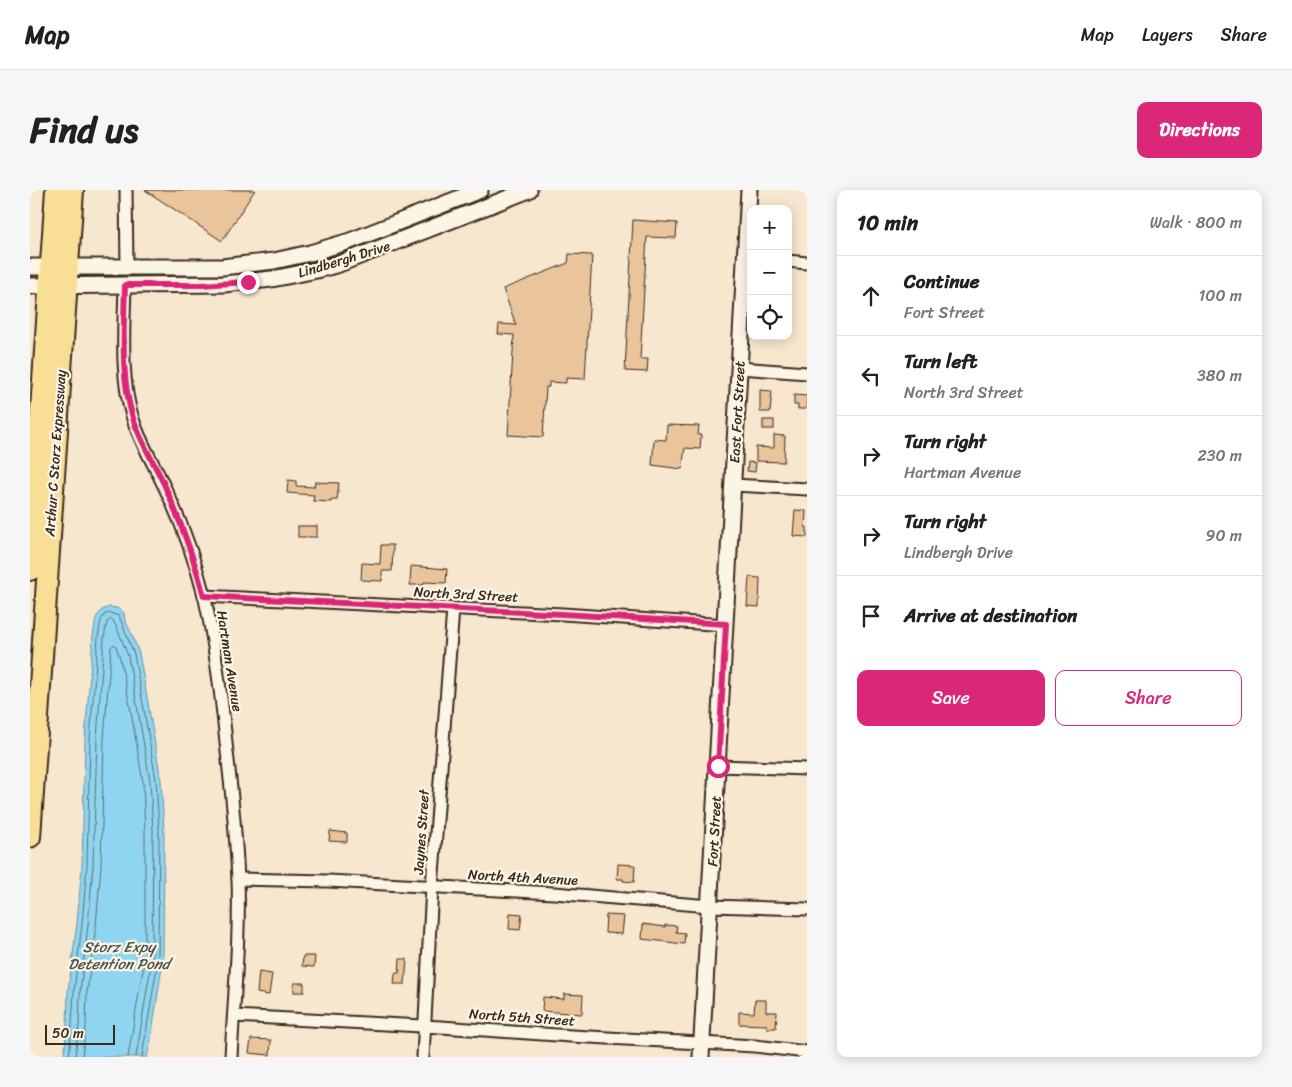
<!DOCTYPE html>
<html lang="en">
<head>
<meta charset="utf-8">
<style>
	body { margin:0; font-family:Sriracha,sans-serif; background:#f6f6f6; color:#202124 }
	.controls { position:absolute; right:15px; top:15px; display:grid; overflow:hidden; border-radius:10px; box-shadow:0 2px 12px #0003 }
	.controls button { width:45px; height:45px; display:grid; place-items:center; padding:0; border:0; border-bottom:1px solid #e0e0e0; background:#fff; color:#202124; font:25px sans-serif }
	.scale { position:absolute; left:15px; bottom:12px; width:70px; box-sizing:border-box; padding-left:5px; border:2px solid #3b2a1e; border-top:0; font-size:14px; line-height:18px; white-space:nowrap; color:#3b2a1e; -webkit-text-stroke:4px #fcf5e5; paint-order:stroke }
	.stop { position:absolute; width:15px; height:15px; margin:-11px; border:4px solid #db2777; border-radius:50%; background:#fff }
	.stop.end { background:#db2777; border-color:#fff; box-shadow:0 1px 5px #0008 }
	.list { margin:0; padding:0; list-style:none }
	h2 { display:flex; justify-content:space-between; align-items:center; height:65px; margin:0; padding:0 20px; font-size:21px }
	h2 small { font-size:16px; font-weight:400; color:#757577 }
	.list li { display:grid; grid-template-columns:32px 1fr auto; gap:15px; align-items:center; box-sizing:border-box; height:80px; padding:0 20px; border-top:1px solid #e0e0e0 }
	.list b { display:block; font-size:19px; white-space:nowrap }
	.list p { margin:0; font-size:16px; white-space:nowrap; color:#757577 }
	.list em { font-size:16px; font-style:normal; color:#757577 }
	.actions { display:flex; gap:10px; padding:15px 20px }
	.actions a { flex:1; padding:11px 0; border:1px solid #db2777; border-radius:10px; text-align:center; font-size:18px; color:#db2777 }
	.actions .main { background:#db2777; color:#fff }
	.icon { flex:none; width:28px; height:28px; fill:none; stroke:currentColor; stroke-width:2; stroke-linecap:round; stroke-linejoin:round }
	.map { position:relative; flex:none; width:777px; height:867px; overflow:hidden; border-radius:10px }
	header { display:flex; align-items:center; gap:30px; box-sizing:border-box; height:70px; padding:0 25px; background:#fff; border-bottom:1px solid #e0e0e0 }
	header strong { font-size:24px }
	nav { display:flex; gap:28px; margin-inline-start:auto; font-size:18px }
	.intro { display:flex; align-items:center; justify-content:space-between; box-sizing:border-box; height:120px; padding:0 30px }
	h1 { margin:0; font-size:35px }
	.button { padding:12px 22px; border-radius:10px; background:#db2777; color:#fff; font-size:18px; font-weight:700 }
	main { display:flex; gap:30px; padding:0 30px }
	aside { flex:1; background:#fff; border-radius:10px; box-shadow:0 2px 12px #0003 }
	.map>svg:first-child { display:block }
</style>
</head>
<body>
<header>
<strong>Map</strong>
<nav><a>Map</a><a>Layers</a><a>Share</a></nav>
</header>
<div class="intro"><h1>Find us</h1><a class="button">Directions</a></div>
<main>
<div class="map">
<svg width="777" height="867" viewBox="0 0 777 867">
	<rect width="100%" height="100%" fill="#f7e7cf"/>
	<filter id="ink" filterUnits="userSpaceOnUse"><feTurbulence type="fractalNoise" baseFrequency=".02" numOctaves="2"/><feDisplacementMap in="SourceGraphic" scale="10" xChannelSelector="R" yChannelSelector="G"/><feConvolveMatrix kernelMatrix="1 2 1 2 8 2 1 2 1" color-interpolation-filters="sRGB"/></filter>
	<g filter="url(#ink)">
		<polygon fill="#8fd5f1" stroke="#6d919d" points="79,417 87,418 94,423 95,431 100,440 109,463 118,513 131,590 134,641 133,770 121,849 117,867 34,867 37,834 38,801 47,733 52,675 55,548 63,446 66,428 72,420"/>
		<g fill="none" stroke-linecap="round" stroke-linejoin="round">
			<g stroke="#5d6e72" stroke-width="1">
				<polyline points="39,867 42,835 44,801 52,734 57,675 60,548 68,447 71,430 75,424 80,423 89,426 104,464 113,514 126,590 129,641 128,770 112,867"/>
				<polyline points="45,867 49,835 50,802 58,735 63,676 67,549 74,448 77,432 81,429 83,430 90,445 98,466 107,515 120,591 123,641 122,769 106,867"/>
				<polyline points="52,867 56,836 57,802 66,736 71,676 74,549 81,457 84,454 86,456 90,468 100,516 113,592 115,641 115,768 98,867"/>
			</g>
		</g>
		<g fill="#eac59b" stroke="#3b2a1e">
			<polygon points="115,0 225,0 192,51"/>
			<polygon points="603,30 647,33 646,48 617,47 610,169 618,169 617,182 595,181"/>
			<polygon points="539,64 562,65 555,189 536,188 536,193 519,192 519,197 516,197 513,247 478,245 484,145 468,144 469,134 486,135 473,99 538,73"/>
			<polygon points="730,200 742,201 740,222 730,222"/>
			<polygon points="764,205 777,206 776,219 768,219 768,215 764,215"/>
			<rect x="733" y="230" width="11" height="9"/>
			<polygon points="637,235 669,236 668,245 671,245 670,259 655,258 652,279 622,275 624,249 636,250"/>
			<polygon points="744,245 755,246 754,272 726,271 726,257 744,258"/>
			<polygon points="718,272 726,273 725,282 717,281"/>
			<polygon points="258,290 266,291 266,296 284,297 285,292 309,293 307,310 301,310 301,312 283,311 284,305 257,303"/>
			<polygon points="765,320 776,321 775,337 777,337 777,347 763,346"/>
			<rect x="268" y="336" width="19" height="11"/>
			<polygon points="351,355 363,355 362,381 352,381 352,391 331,390 332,373 350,374"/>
			<polygon points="381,376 417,379 416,393 394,392 394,395 380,395"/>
			<polygon points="719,387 730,388 729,417 717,416"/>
			<polygon points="300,641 317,643 317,652 299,651"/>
			<polygon points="588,674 605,675 604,692 593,691 593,689 587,689"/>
			<polygon points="480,723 492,724 490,740 479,739"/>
			<polygon points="576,725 594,726 592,744 575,743"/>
			<polygon points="613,734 635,737 635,735 647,736 646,742 655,743 654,754 612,749"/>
			<polygon points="273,766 285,766 284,777 272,776"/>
			<polygon points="370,769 377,769 375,794 364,794 365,783 369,783"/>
			<polygon points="229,782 242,784 239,805 227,803"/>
			<rect x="264" y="793" width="10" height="9"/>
			<polygon points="534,804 553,805 552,824 512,821 513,807 534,809"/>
			<polygon points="725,810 736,810 736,822 747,822 746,838 737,838 737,835 709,834 709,822 724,823"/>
			<polygon points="221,849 241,850 240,865 219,863"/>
		</g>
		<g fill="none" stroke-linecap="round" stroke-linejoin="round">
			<g stroke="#3b2a1e" stroke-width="15">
				<g id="street">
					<polyline points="96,0 97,77"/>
					<polyline points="758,71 777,73"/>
					<path d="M95,95c-1,42 -5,95 8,134 7,23 20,43 30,65 18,36 32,76 42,115 11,50 17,102 22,153 5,42 9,85 11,127 2,59 -4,119 -7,178"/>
					<polyline points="709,178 777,183"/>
					<polyline points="703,295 777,299"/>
					<polyline points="174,406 533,424 696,435"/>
					<polyline points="688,576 777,579"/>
					<polyline points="208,689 298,691 524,703 680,716 777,719"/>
					<polyline points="204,826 411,837 541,846 725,856 777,862"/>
					<polyline points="393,867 402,697 423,419"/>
				</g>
			</g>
			<g stroke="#3b2a1e" stroke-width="19">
				<g id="secondary">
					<polyline points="0,77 192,77 244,71 280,63 320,51 450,0"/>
					<polyline points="0,96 194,94 242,89 287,80 309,74 499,0"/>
					<polyline points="671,867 719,0"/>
				</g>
			</g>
			<g stroke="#3b2a1e" stroke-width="24">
				<g id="highway">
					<polyline points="0,380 26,0"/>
					<polyline points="0,647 43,0"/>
				</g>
			</g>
			<use href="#street" stroke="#fcf5e5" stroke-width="11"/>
			<use href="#secondary" stroke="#fcf5e5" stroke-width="15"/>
			<use href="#highway" stroke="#f9df96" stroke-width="20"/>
		</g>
	</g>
	<g fill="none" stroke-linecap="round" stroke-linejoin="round" filter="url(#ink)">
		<path stroke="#db2777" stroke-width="6" d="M218,92l-48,3h-75c-1,43 -5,92 8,133 7,23 21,44 31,66 16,36 30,74 40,112l359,18 163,10 -8,142"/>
	</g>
	<g text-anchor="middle" stroke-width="4.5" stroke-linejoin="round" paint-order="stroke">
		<g font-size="14" fill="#3b2a1e" stroke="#fcf5e5">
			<text transform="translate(314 69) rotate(-17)" y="5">Lindbergh Drive</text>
			<text transform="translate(707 222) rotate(-87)" y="5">East Fort Street</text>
			<text transform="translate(25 263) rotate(-86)" y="5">Arthur C Storz Expressway</text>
			<text transform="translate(436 404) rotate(3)" y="5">North 3rd Street</text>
			<text transform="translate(200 471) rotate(81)" y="5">Hartman Avenue</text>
			<text transform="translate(684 641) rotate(-87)" y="5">Fort Street</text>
			<text transform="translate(391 642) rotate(-86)" y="5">Jaynes Street</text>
			<text transform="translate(493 687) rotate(3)" y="5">North 4th Avenue</text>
			<text transform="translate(492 827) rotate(4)" y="5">North 5th Street</text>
		</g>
		<g font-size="15" font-style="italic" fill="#505553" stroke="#fcf5e5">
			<text x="89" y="762">Storz Expy<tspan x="89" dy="17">Detention Pond</tspan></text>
		</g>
	</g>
</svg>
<div class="controls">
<button>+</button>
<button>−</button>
<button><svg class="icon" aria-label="locate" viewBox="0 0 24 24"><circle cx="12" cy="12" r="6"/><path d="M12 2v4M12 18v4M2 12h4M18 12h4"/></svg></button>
</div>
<div class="scale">50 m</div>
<div class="stop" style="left:688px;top:576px"></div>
<div class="stop end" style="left:218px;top:92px"></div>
</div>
<aside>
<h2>10 min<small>Walk · 800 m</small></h2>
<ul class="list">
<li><svg class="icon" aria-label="ahead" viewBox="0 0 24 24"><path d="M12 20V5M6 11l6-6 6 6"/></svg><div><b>Continue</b><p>Fort Street</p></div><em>100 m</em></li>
<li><svg class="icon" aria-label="left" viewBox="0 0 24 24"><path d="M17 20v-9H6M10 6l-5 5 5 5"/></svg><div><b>Turn left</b><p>North 3rd Street</p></div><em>380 m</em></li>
<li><svg class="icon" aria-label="right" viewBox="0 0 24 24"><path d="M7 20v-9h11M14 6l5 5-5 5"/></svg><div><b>Turn right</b><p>Hartman Avenue</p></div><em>230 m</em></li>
<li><svg class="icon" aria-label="right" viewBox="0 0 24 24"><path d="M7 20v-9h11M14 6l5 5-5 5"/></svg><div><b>Turn right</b><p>Lindbergh Drive</p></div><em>90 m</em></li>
<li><svg class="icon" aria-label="arrive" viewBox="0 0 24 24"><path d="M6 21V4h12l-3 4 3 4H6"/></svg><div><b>Arrive at destination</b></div></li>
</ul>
<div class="actions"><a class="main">Save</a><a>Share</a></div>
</aside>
</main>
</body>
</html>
